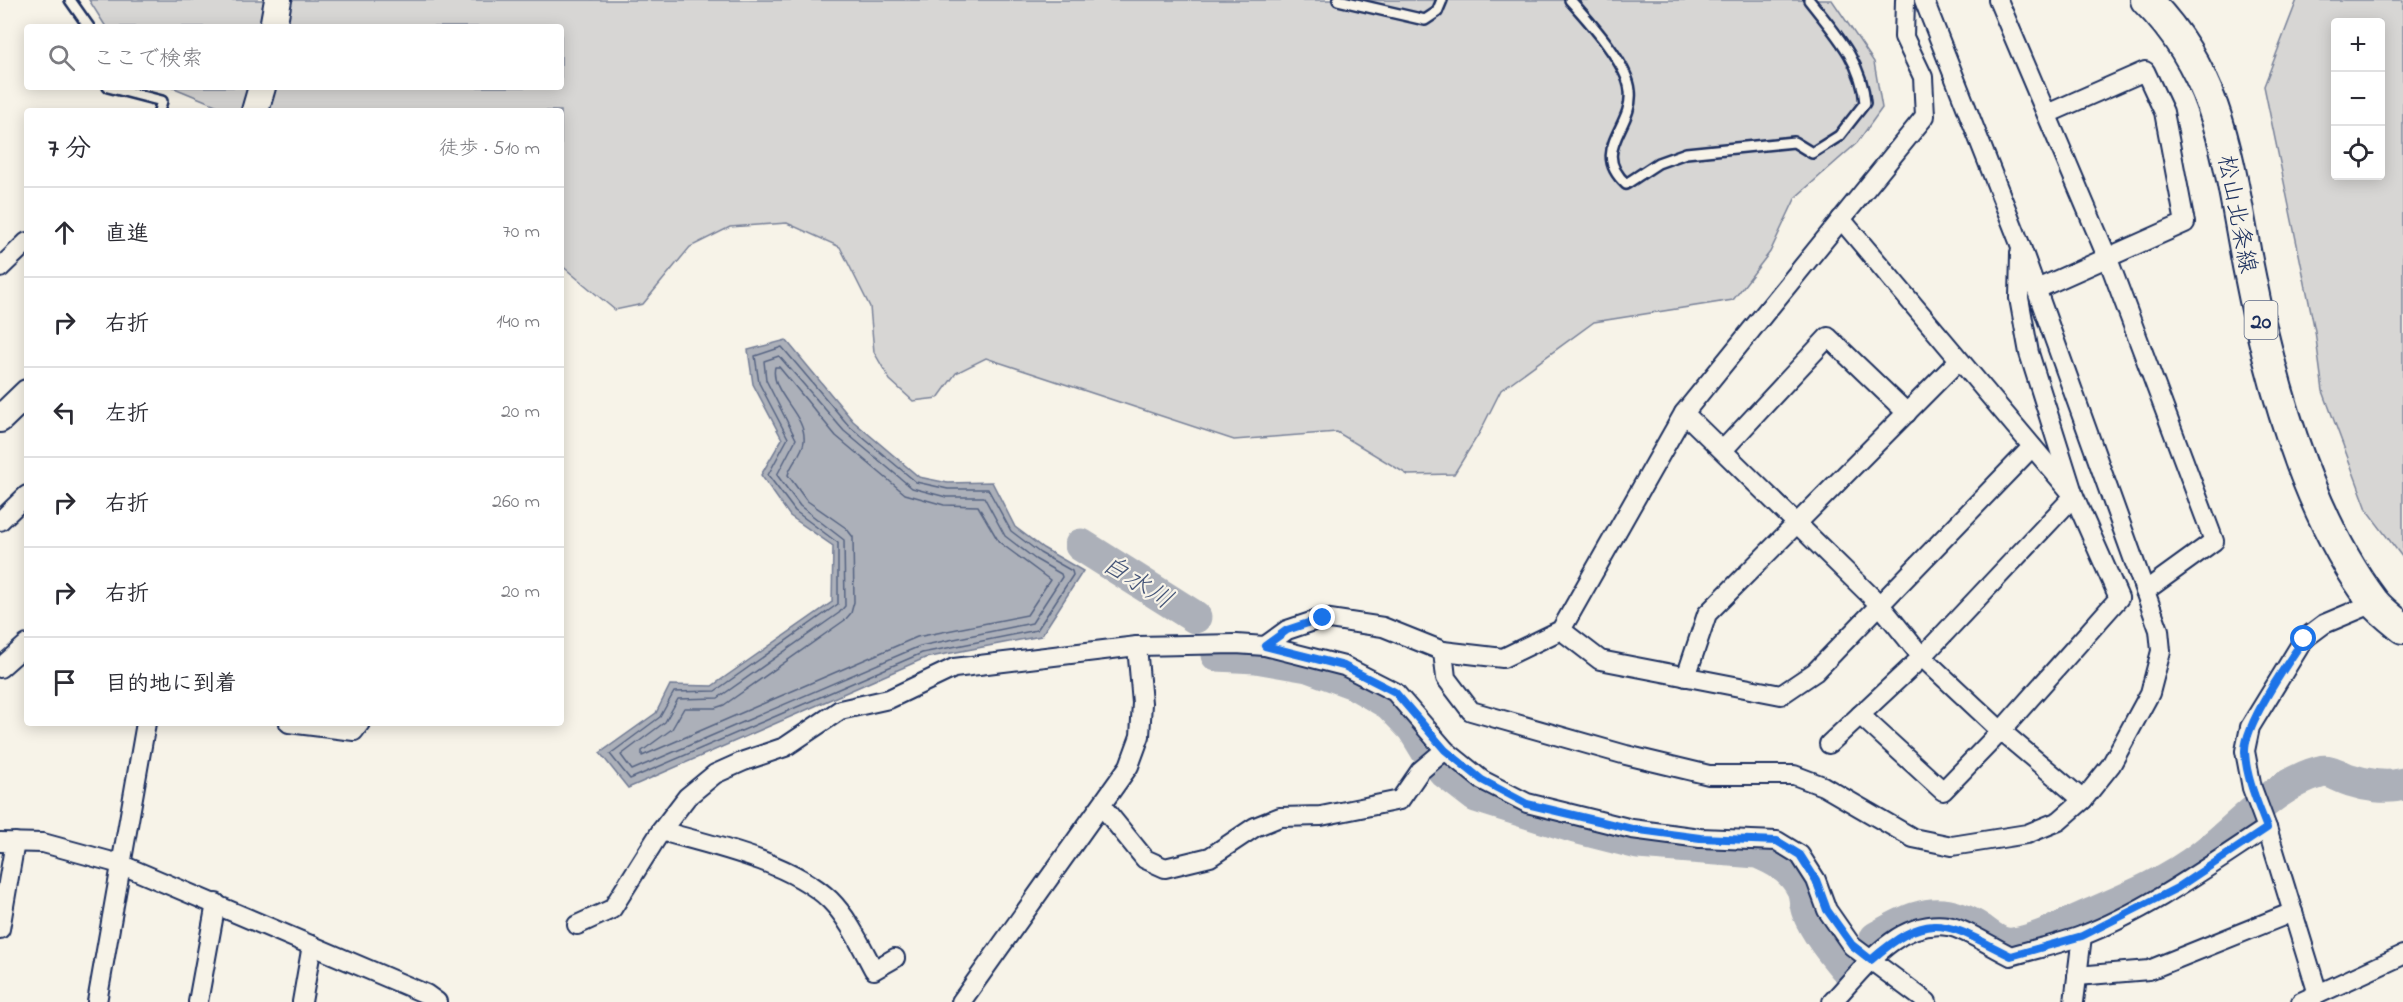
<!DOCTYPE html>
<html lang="ja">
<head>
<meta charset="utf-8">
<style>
	body { margin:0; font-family:"Indie Flower","Klee One",sans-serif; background:#f2f2f3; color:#2b2b33 }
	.controls { position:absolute; right:18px; top:18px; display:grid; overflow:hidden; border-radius:6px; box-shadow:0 3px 15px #0003 }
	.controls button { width:54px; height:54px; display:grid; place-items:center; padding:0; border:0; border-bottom:2px solid #e1e1e2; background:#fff; color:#2b2b33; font:30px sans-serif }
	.stop { position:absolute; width:18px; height:18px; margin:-14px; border:4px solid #1a73e8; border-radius:50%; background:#fff }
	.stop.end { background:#1a73e8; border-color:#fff; box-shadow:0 2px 6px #0008 }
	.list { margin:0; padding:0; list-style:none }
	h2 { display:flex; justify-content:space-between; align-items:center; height:78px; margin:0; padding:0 24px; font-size:26px }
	h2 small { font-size:20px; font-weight:400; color:#7c7c81 }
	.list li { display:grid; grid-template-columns:39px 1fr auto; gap:18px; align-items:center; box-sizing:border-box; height:90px; padding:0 24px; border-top:2px solid #e1e1e2 }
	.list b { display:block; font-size:22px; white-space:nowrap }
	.list em { font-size:20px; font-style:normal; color:#7c7c81 }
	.icon { flex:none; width:33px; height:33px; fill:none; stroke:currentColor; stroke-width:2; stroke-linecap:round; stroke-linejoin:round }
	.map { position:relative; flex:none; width:2403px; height:1002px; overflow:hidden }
	.search { position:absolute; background:#fff; box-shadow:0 3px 15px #0003; left:24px; top:24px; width:540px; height:66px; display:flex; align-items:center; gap:15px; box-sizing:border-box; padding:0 21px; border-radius:6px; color:#7c7c81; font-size:22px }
	.panel { position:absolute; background:#fff; box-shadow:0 3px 15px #0003; left:24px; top:108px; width:540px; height:618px; border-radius:6px }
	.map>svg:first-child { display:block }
</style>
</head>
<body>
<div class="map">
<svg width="2403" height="1002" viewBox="0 0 2403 1002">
	<rect width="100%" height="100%" fill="#f7f3e8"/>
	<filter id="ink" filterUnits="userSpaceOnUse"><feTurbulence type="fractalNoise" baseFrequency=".0167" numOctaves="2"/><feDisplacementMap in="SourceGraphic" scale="12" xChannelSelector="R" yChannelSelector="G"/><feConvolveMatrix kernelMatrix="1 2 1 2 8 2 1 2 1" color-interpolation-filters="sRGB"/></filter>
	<g filter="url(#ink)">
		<g fill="#d7d6d4" stroke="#798299" stroke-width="1.5" fill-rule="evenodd">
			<polygon points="89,0 1832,0 1874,62 1882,108 1857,143 1796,197 1770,252 1733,300 1594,322 1501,390 1480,432 1454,474 1408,475 1337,432 1234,440 986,358 956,373 938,398 913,401 890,380 874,352 870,307 840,247 787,223 730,227 690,247 643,304 615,310 561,265 561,111 230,111 172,87 561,87 561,27 106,27"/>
			<path d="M2297,0h106v558l-35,-46 -45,-121 -8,-60 -51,-245zM2336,22h44v154h-44z"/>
		</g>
		<polygon fill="#acb0b9" stroke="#727c95" stroke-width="1.5" points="786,340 853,421 919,477 948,483 992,482 1015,527 1043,548 1083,571 1041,636 925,658 628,788 600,753 656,713 670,685 712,686 832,602 833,546 790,516 761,475 782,439 753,384 748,350"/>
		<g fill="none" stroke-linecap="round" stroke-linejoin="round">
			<g stroke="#556382" stroke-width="1.5">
				<polygon points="782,347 849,426 916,482 948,489 988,489 1011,531 1040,553 1072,571 1073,575 1037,630 922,653 630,779 610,754 660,717 674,692 715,691 838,604 838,543 795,511 768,475 788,438 759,383 755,356"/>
				<polygon points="779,356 844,431 912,488 946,497 984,497 1005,536 1035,559 1061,574 1062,577 1032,623 920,646 632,770 621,755 665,722 678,699 718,698 839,613 845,606 844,540 800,506 777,475 796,439 766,380 764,361"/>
				<path d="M775,367h4l57,69 69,58 39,11 34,1 21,36 51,38 -23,35 -110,22 -275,119v-5l30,-22 12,-21h31l9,-3 121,-85 6,-7 3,-11 -1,-65 -7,-9 -40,-28 -18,-25c3,-12 15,-22 16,-34 3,-26 -35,-49 -29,-74z"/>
			</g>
			<g stroke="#acb0b9" stroke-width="33">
				<polyline points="1081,545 1195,617"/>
				<path d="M1217,655l39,2 52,9 46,17 36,21 23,24 14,23 18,21 31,24 99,31 63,16 119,9c20,8 36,17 46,37 3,8 2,16 5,23 9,21 23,38 37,55l7,-7"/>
				<path d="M1876,938c38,-22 64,-35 105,-8 9,7 20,16 32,14 26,-4 53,-19 77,-29 39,-17 78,-33 112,-59 38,-28 70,-71 118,-84 10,-3 20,5 30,8 15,5 37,9 53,4"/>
			</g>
			<g stroke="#1b2f5e" stroke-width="14">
				<g id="lane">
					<polyline points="70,0 89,27"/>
					<polyline points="1338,0 1425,20 1437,12 1442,0"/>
					<path d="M1570,0c18,20 58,64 60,91 4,36 -41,59 -4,93l32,-21 28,-10 108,-11 18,11 27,-17 26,-33c-3,-42 -31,-71 -56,-103"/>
					<polyline points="108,87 162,101 159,111"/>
				</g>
			</g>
			<g stroke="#1b2f5e" stroke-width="22">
				<g id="street">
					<polyline points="1998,0 2108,259 2214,541 2145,591"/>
					<polyline points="0,268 27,242"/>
					<polyline points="2037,289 2185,223 2164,112 2145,71 2047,114"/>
					<polyline points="1684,413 1880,605 1922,657 2001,731 2083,800"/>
					<polyline points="1723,450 1828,337 1907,413"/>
					<polyline points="0,521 27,495"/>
					<polyline points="1561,630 1600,660 1781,695 1815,672 2032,447"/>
					<polyline points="1265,646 1287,630 1323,618 1383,627 1443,651 1503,658 1561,630 1684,413 1925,116 1923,77 1904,37 1905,0"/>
					<polyline points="1443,651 1446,678 1471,711 1626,755 1709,775 1794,775 1823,786 1913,838 1952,846 2027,834 2059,821 2083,800 2111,765 2150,693 2161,651 2159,630 2020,244 1924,0"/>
					<polyline points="0,668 27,644"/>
					<polyline points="1686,677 1707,614 1959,360"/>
					<polyline points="1860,715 1943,791 2001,731 2119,598 2074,496 2029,353 2019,298 2020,253"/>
					<polyline points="289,723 354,731 360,723"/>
					<polyline points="1829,744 1922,657 2074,496 1841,219"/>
					<polyline points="1102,806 1145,859 1165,868 1210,857 1255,827 1280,817 1321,816 1400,800 1420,771 1445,750"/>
					<path d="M661,831c51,14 130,31 169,69 19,19 31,46 44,70l21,-12"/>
					<polyline points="0,842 43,843 120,864 426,994 437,1002"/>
					<polyline points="577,925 612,909 661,831 687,797 715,774 744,761 785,747 840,710 889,699 954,668 1137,646 1236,644 1265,646 1344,666 1395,692 1445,750 1482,780 1527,803 1632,829 1700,838 1777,841 1800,855 1816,880 1827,910 1852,946 1927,1002"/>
					<polyline points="0,929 15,842"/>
					<polyline points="2077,976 2149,970 2293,912"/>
					<polyline points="2318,994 2267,828 2252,788 2245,751 2250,727 2304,639 2324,624 2374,603"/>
					<polyline points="97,1002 146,723"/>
					<polyline points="198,1002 216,903"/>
					<polyline points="302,1002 312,945"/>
					<polyline points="961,1002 1129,766 1140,736 1142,703 1137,646"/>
					<path d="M1832,1002c31,-33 65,-83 116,-76 17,3 46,22 63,30 23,-7 48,-12 70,-20 66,-25 128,-70 186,-108"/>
					<polyline points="2074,1002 2082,936"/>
					<polyline points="2301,1002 2403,955"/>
				</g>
			</g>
			<g stroke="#1b2f5e" stroke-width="30">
				<g id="secondary">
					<polyline points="273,27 278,0"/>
					<polyline points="255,111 262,87"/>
					<polyline points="0,419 27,393"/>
				</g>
			</g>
			<g stroke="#1b2f5e" stroke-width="34">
				<path id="primary" d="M2146,0c76,75 83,167 102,266 21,109 58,246 125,335 8,10 20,19 30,27"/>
			</g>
			<use href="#lane" stroke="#f7f3e8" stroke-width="9"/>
			<use href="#street" stroke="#f7f3e8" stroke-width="18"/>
			<use href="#secondary" stroke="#f7f3e8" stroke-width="26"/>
			<use href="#primary" stroke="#f7f3e8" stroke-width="30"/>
		</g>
	</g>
	<g fill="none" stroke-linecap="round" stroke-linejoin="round" filter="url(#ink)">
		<path stroke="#1a73e8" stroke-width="8" d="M1323,618l-36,12 -22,16 79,20 51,26 50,58 37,30 45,24 105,25 68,9 77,3 23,14 16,25 11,30 25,35 19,15c61,-53 75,-36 140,-4l71,-20 95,-48 90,-60c-9,-24 -21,-50 -22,-76 -1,-27 43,-90 59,-113"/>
	</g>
	<g text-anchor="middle" stroke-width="4.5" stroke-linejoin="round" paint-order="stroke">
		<rect fill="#f7f3e8" stroke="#5d6a87" stroke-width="1.5" x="2244.5" y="301" width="33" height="38" rx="4.5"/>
		<g font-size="22" font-weight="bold" fill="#1b2f5e">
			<text x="2261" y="328">20</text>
		</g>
		<g font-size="24" fill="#1b2f5e" stroke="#f7f3e8">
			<text transform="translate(2238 214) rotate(79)" y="8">松山北条線</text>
		</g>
		<g font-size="26" font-style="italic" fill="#465679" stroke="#f7f3e8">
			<text transform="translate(1138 581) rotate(32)" y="9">白水川</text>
		</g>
	</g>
</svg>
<div class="controls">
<button>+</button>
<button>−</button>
<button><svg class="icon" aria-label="locate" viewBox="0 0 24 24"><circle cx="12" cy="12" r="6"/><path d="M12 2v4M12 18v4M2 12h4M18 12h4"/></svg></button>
</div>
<div class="stop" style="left:2304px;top:639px"></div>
<div class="stop end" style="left:1323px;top:618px"></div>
<div class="search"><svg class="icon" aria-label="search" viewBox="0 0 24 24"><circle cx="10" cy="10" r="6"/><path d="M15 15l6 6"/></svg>ここで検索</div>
<section class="panel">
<h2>7 分<small>徒歩 · 510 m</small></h2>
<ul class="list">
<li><svg class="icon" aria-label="ahead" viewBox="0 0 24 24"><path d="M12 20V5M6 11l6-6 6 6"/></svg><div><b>直進</b></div><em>70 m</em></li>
<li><svg class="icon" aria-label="right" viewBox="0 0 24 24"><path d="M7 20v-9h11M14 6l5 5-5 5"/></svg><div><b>右折</b></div><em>140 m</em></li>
<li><svg class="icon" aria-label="left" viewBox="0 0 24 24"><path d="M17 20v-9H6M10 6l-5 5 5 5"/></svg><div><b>左折</b></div><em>20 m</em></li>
<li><svg class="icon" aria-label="right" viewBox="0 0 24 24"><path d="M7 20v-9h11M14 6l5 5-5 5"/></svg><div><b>右折</b></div><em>260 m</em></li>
<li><svg class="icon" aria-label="right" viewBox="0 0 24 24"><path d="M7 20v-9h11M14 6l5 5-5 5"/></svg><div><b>右折</b></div><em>20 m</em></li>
<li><svg class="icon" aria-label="arrive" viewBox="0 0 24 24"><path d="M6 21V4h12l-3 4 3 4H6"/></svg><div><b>目的地に到着</b></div></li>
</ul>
</section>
</div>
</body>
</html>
